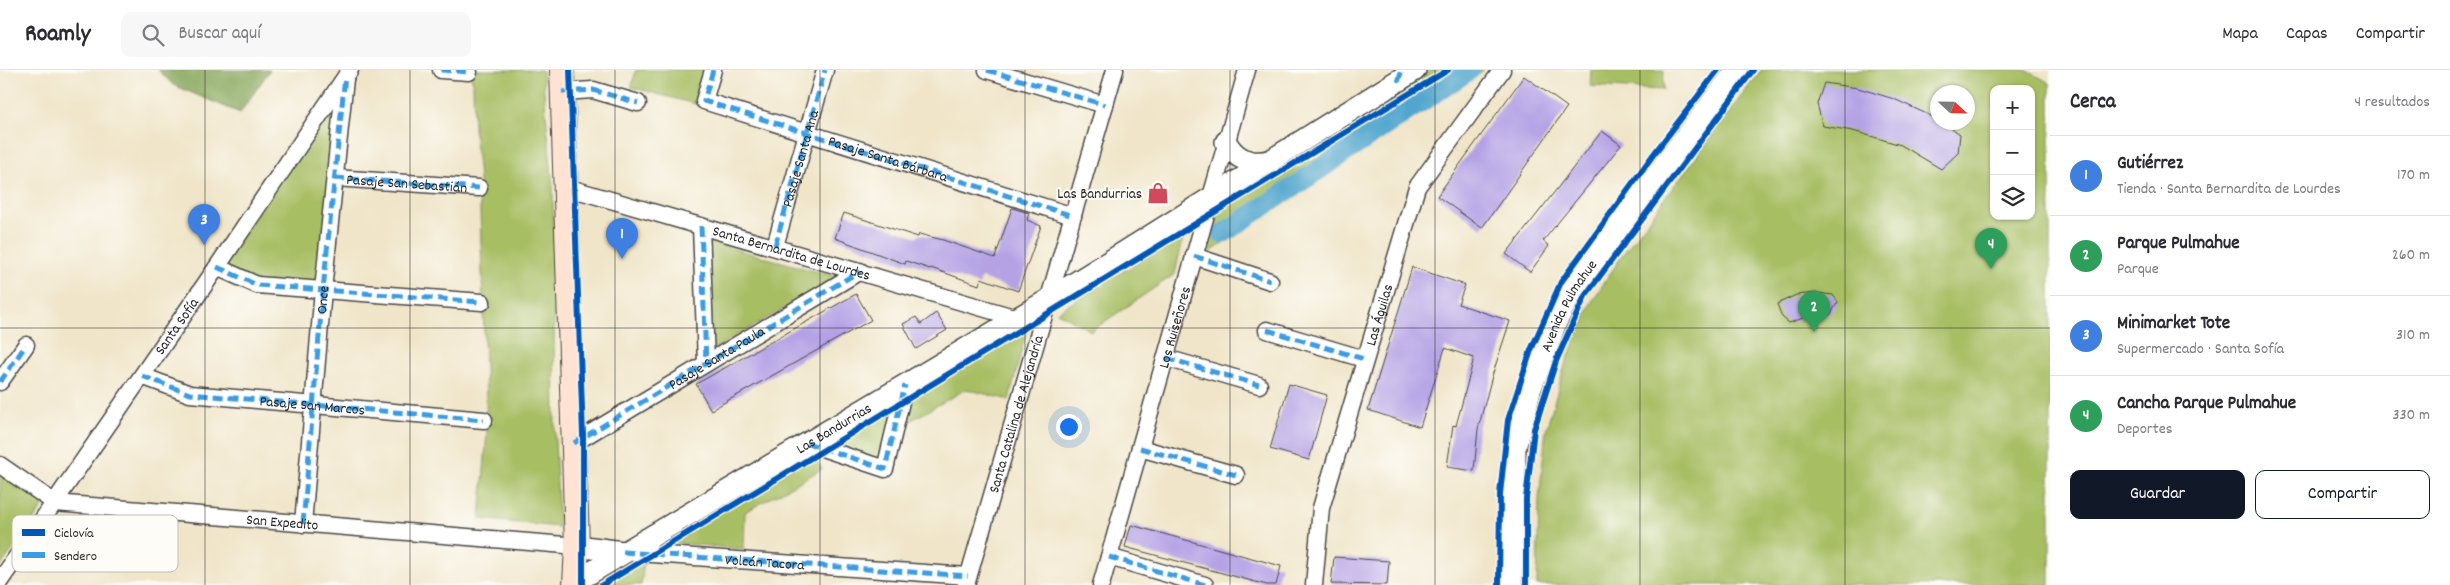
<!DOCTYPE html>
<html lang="es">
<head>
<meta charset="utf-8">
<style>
	body { margin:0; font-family:Dekko,sans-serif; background:#f7f7f7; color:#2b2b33 }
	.controls { position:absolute; right:15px; top:15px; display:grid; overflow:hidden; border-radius:10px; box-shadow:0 1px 4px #0004 }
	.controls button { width:45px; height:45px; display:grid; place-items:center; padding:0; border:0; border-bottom:1px solid #e1e1e2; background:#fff; color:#2b2b33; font:25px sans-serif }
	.compass { position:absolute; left:1930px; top:15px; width:45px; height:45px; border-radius:50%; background:#fff; box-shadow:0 1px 4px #0004; rotate:112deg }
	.you { position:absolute; left:1068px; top:356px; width:18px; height:18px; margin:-12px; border:4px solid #fff; border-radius:50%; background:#1a73e8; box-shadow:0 0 0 8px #1a73e833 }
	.badge { display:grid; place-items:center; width:32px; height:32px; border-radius:50%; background:#111827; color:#fff; font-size:16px; font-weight:700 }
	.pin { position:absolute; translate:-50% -41px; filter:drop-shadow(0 1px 2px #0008) }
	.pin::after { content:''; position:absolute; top:26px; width:18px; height:15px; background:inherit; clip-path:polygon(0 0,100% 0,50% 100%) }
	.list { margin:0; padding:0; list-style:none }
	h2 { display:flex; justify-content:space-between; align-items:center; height:65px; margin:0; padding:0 20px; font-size:21px }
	h2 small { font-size:16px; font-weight:400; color:#7c7c81 }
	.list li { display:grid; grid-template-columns:32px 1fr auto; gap:15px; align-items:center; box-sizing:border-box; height:80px; padding:0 20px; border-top:1px solid #e1e1e2 }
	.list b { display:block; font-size:19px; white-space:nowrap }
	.list p { margin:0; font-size:16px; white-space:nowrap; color:#7c7c81 }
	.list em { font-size:16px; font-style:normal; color:#7c7c81 }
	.actions { display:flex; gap:10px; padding:15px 20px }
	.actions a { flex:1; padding:11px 0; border:1px solid #111827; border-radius:10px; text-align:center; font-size:18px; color:#111827 }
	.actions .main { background:#111827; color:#fff }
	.icon { flex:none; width:28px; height:28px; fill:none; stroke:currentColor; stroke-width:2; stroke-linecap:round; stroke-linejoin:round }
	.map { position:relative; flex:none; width:2050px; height:515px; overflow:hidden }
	header { display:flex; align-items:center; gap:30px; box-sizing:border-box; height:70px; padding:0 25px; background:#fff; border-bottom:1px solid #e1e1e2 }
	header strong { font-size:24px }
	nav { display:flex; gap:28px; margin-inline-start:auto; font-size:18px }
	.search { width:350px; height:45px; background:#f7f7f7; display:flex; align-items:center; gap:12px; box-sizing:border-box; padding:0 18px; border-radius:10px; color:#7c7c81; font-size:19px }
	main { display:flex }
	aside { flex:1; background:#fff }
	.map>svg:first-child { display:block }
</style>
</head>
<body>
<header>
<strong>Roamly</strong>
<div class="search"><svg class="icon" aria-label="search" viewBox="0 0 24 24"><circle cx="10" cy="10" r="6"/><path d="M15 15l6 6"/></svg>Buscar aquí</div>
<nav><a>Mapa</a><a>Capas</a><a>Compartir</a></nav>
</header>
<main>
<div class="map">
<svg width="2050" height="515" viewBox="0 0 2050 515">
	<rect width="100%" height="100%" fill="#fdfcf7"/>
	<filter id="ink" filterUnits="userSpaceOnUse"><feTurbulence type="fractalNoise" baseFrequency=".02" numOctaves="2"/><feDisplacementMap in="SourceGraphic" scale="10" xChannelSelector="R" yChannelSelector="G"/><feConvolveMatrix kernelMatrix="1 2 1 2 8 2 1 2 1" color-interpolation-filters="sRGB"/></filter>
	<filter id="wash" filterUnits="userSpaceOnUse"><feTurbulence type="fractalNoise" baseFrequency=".0096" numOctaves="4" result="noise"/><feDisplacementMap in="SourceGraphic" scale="20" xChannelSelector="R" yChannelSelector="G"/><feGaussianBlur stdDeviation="1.12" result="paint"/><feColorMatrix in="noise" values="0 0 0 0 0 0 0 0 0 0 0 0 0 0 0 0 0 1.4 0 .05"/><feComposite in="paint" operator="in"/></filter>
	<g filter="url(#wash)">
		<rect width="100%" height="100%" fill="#f0e5c9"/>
		<g fill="#a7be63" stroke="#697447" fill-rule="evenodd">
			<polygon points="469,0 542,0 553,118 555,369 559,457 480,449 487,363 479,108 474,59 473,13"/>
			<polygon points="636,0 709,0 699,35 631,17"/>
			<polygon points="1431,0 1484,0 1212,181 1203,179 1215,135"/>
			<polygon points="1591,0 1664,0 1663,20 1590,16"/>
			<path d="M1761,0h265l24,13v502h-513l2,-86 7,-69 20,-68 25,-59 32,-49zM1994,19h37v127h-37zM1938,22h30v30h-30z"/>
			<polygon points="338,23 321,218 258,212 221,196"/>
			<polygon points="1184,164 1175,204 1091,261 1057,242"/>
			<polygon points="709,172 837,207 713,280"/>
			<polygon points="1027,259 1009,330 966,319 903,355 910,329"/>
			<polygon points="895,337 885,388 878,392 831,375"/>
			<polygon points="813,386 822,399 745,442 744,479 666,472"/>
			<polygon points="0,401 46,432 0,497"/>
			<polygon points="634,491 644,492 641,515 594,515"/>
		</g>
		<polygon fill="#85a559" stroke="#586842" points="158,0 270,0 240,43 173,15"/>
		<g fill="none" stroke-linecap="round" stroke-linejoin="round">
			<polyline stroke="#51a6cd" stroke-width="20" points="1222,164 1470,0"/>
		</g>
		<g id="blocks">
			<g fill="#b4a2e5">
				<polygon points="1524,6 1567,37 1482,158 1437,126"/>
				<polygon points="1824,13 1858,18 1894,29 1929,45 1938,50 1938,52 1942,52 1960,64 1958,83 1941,99 1901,75 1853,61 1823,56 1817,34"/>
				<polygon points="1602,61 1621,75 1543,171 1549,176 1530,202 1506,184"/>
				<polygon points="1012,138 1029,143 1027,150 1041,156 1018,221 981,208 979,215 931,198 930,199 906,191 905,194 835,168 844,143 918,167 919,164 943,170 995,188"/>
				<polygon points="1412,197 1465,215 1458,234 1510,251 1492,306 1478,359 1474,401 1447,397 1453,355 1456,356 1474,288 1445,278 1420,357 1368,340"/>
				<polygon points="1817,223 1833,225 1838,232 1830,245 1825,243 1809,246 1789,253 1782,247 1777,234 1796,225"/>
				<polygon points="856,224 871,250 711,340 696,314"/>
				<polygon points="936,243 947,260 916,279 903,254 916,247 921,254"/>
				<polygon points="1289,314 1327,325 1309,390 1270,379"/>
				<polygon points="1131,455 1281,496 1276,515 1267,515 1125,477"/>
				<polygon points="1334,487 1389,491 1387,515 1331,514"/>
			</g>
		</g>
	</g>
	<g filter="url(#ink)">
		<use href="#blocks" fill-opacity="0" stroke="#494743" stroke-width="1"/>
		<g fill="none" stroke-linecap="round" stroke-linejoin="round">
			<g stroke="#494743" stroke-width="19">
				<g id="minor">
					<polyline points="441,0 469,2"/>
					<polyline points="713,0 704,31 1073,146"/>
					<polyline points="987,0 1105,35"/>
					<polyline points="562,22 593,20 638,33"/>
					<polyline points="335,108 479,118"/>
					<path id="s1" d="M566,117l451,131"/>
					<polyline points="701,156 706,293"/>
					<polyline points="775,176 825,0"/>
					<polyline points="1194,186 1270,211"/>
					<polyline points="217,197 257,215 482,232"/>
					<polyline points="1267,260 1364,289"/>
					<polyline points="1166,288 1259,315"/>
					<path id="s2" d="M142,306l48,18 294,26"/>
					<polyline points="0,312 26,275"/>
					<path id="s3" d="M574,373l286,-172"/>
					<polyline points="807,373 885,399 905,315"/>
					<polyline points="1140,378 1236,405"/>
					<path id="s4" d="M0,395l55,38 522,43"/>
					<polyline points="303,454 323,220 345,9"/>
					<path id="s5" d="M623,482l345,24"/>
					<polyline points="1109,487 1205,515"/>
					<path id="s6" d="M0,511l217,-314 133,-197"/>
					<path id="s7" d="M966,515l149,-515"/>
					<path id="s8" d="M1101,515l146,-515"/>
					<path id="s9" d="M1314,515l7,-77 96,-321 85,-117"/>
				</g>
			</g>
			<g stroke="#494743" stroke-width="24">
				<g id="tertiary">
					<path d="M1226,72c10,18 27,24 46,18"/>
					<polyline points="577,476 623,482"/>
					<path id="s10" d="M575,512l473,-282 367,-230"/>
					<path id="s11" d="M1511,515l4,-137 15,-58 26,-68 16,-32 93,-126 72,-94"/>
				</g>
			</g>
			<g stroke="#494743" stroke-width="26">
				<polyline id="secondary" points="562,0 577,476 575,515"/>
			</g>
			<use href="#minor" stroke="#fff" stroke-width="16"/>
			<use href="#tertiary" stroke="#fff" stroke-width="21"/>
			<use href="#secondary" stroke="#fee3d2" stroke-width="24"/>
			<g stroke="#3d9ce1" stroke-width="5" stroke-dasharray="10 5" stroke-linecap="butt">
				<polyline points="441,0 469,2"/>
				<path id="s12" d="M713,0l-9,31 369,115"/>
				<polyline points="987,0 1105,35"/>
				<polyline points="1398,12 1402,0"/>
				<polyline points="562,22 593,20 638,33"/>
				<path id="s13" d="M335,108l144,10"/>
				<polyline points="701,156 706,293"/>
				<path id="s14" d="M775,176l50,-176"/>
				<polyline points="1194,186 1270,211"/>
				<polyline points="217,197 257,215 482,232"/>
				<polyline points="1267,260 1364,289"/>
				<polyline points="1166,288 1259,315"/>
				<polyline points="142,306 190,324 484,350"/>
				<polyline points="0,312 26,275"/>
				<polyline points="574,373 860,201"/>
				<polyline points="807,373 885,399 905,315"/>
				<polyline points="1140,378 1236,405"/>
				<path id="s15" d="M303,454l20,-234 22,-214"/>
				<polyline points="623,482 968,506"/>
				<polyline points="1109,487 1205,515"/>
			</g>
			<g stroke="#fdfcf7" stroke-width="9">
				<g id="cycleway">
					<polyline points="570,0 583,366 583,515"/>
					<polyline points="602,515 1448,0"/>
					<polyline points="1499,515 1500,424 1508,350 1531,280 1561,212 1653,85 1718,0"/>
					<polyline points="1526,515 1526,429 1534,359 1556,291 1585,226 1753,0"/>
				</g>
			</g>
			<use href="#cycleway" stroke="#0057b8" stroke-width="6"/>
		</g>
	</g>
	<path fill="none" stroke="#2b2b2b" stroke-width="1" stroke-opacity="0.55" d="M205,0v515M410,0v515M615,0v515M820,0v515M1025,0v515M1230,0v515M1435,0v515M1640,0v515M1845,0v515M0,258h2050"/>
	<defs>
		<g id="shop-bare" transform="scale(1.725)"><path d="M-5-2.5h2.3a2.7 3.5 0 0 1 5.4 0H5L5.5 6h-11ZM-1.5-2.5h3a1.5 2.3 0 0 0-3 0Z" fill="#d1495b" stroke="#fdfcf7" stroke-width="2.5" paint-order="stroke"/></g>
	</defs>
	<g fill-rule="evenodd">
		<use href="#shop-bare" x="1158" y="123"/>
	</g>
	<g text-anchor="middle" stroke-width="4" stroke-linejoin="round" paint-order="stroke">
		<g font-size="15" fill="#2b2b2b" stroke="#fdfcf7">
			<text dy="5" stroke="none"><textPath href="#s14" startOffset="91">Pasaje Santa Ana</textPath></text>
			<text dy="5" stroke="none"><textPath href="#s12" startOffset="225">Pasaje Santa Bárbara</textPath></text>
			<text dy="5" stroke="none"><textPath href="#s13" startOffset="72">Pasaje San Sebastián</textPath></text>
			<text dy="5" stroke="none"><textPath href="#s1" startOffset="235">Santa Bernardita de Lourdes</textPath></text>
			<text dy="5" stroke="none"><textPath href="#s15" startOffset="225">Once</textPath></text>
			<text dy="5" stroke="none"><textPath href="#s11" startOffset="290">Avenida Pulmahue</textPath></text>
			<text dy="5" stroke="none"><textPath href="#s9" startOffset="279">Las Águilas</textPath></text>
			<text dy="5" stroke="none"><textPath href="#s6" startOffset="310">Santa Sofía</textPath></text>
			<text dy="5" stroke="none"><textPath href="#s8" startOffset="268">Los Ruiseñores</textPath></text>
			<text dy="5" stroke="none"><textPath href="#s3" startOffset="166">Pasaje Santa Paula</textPath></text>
			<text dy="5" stroke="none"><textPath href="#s2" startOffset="174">Pasaje San Marcos</textPath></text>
			<text dy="5" stroke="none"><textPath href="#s7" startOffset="178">Santa Catalina de Alejandría</textPath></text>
			<text dy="5" stroke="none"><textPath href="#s10" startOffset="301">Las Bandurrias</textPath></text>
			<text dy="5" stroke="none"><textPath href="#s4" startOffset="295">San Expedito</textPath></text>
			<text dy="5" stroke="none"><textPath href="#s5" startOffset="142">Volcán Tacora</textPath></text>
		</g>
		<g font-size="15" fill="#2b2b2b" stroke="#fdfcf7" text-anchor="end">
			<text x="1142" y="128">Las Bandurrias</text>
		</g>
	</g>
	<rect x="12" y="445" width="166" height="57" rx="8" fill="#fdfcf7" stroke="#bebdba" stroke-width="1"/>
	<rect x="22" y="459" width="23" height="7" fill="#0057b8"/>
	<rect x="22" y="482" width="23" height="6" fill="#3d9ce1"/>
	<g font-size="14" fill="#2b2b2b">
		<text x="54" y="467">Ciclovía</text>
		<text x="54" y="490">Sendero</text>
	</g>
</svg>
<div class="controls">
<button>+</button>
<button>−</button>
<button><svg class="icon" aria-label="layers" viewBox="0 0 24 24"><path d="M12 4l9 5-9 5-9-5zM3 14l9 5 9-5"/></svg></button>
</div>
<svg class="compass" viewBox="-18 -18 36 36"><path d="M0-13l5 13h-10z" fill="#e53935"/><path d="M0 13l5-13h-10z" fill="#7c7c81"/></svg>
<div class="you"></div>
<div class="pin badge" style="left:622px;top:189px;background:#3f7fe0">1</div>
<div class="pin badge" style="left:1814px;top:262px;background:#2e9e5b">2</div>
<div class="pin badge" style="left:204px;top:175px;background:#3f7fe0">3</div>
<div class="pin badge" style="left:1991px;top:199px;background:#2e9e5b">4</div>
</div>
<aside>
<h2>Cerca<small>4 resultados</small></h2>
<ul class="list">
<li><span class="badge" style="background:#3f7fe0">1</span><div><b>Gutiérrez</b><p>Tienda · Santa Bernardita de Lourdes</p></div><em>170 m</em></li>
<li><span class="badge" style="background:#2e9e5b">2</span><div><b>Parque Pulmahue</b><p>Parque</p></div><em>260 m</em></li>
<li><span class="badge" style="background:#3f7fe0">3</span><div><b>Minimarket Tote</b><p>Supermercado · Santa Sofía</p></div><em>310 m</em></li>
<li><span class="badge" style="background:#2e9e5b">4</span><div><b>Cancha Parque Pulmahue</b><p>Deportes</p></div><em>330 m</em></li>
</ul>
<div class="actions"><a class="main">Guardar</a><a>Compartir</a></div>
</aside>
</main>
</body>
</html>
